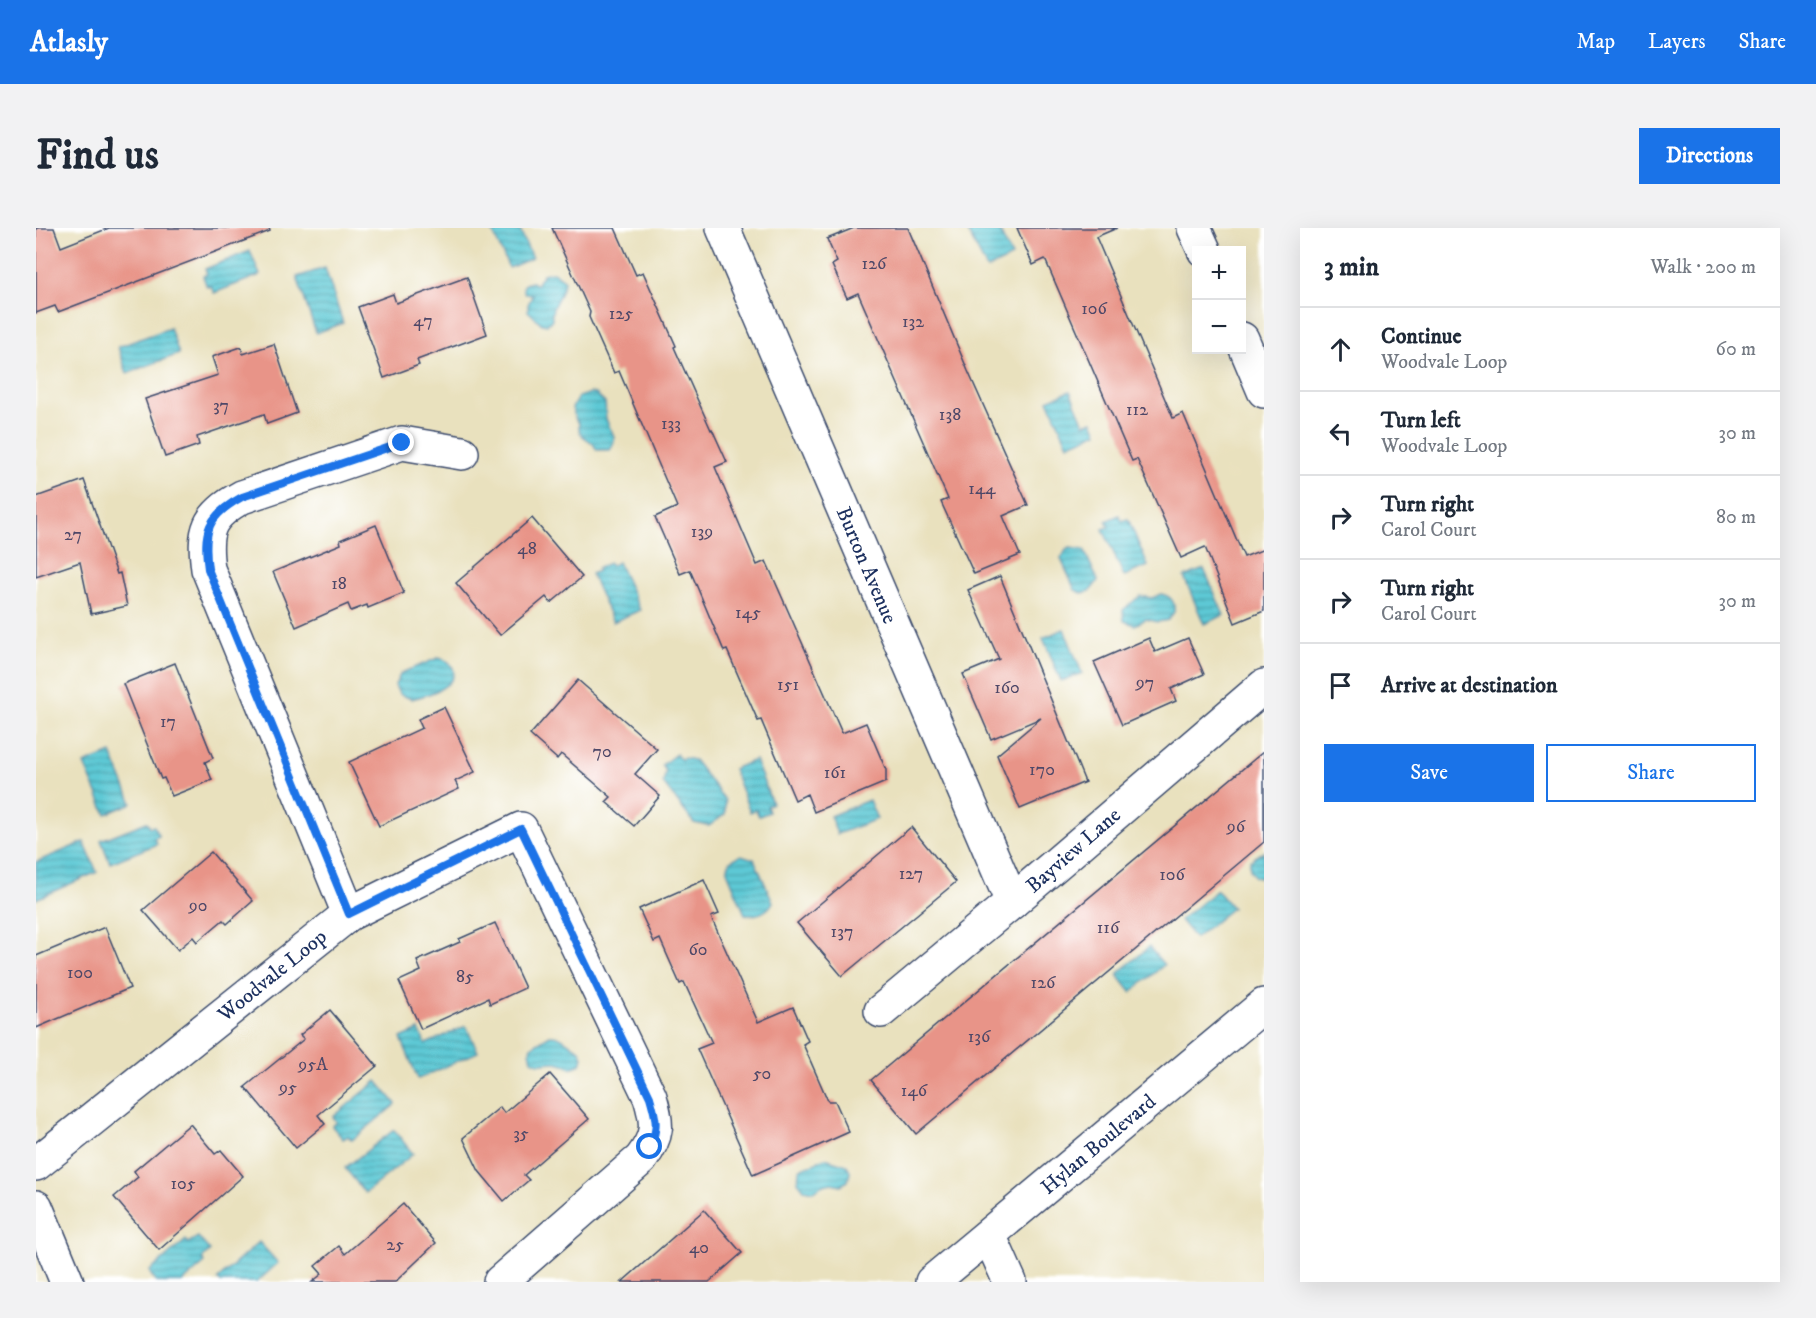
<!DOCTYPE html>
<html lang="en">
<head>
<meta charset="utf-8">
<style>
	body { margin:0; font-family:"IM FELL DW Pica",serif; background:#f2f2f3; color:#1f2937 }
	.controls { position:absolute; right:18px; top:18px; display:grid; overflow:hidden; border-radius:0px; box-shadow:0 6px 24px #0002 }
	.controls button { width:54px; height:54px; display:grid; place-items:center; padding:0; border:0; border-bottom:2px solid #e0e1e3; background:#fff; color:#1f2937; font:30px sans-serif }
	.stop { position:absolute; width:18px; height:18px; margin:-14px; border:4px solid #1a73e8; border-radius:50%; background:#fff }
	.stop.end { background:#1a73e8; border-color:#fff; box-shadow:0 2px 6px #0008 }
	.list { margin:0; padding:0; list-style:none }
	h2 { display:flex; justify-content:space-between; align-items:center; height:78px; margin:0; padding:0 24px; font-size:26px }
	h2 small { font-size:20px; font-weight:400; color:#747a83 }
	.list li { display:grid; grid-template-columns:39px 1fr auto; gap:18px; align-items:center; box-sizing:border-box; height:84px; padding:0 24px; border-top:2px solid #e0e1e3 }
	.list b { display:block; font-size:22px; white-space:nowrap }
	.list p { margin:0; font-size:20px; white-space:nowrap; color:#747a83 }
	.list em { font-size:20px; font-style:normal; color:#747a83 }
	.actions { display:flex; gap:12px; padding:18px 24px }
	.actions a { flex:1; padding:14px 0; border:2px solid #1a73e8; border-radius:0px; text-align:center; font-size:21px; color:#1a73e8 }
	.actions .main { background:#1a73e8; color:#fff }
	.icon { flex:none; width:33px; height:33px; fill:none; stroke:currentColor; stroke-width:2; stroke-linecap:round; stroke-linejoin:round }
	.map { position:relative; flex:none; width:1228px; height:1054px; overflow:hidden; border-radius:0px }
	header { display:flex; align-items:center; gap:36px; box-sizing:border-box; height:84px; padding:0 30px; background:#1a73e8; color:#fff }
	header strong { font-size:28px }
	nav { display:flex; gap:33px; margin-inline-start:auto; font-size:21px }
	.intro { display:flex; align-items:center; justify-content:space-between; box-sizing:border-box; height:144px; padding:0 36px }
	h1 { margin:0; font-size:42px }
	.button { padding:15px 27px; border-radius:0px; background:#1a73e8; color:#fff; font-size:21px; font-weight:700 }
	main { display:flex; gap:36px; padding:0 36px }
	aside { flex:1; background:#fff; border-radius:0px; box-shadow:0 6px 24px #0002 }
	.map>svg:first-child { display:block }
</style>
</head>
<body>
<header>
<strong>Atlasly</strong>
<nav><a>Map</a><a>Layers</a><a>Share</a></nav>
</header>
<div class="intro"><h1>Find us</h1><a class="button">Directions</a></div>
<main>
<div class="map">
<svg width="1228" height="1054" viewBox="0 0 1228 1054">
	<defs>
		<pattern id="water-rules" width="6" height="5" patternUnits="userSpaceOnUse" patternTransform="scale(1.5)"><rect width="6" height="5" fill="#5dc9d5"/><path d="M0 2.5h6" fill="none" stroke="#4ca4b0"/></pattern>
	</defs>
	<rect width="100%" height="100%" fill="#fff"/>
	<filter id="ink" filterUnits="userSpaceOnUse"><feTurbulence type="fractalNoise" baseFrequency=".0167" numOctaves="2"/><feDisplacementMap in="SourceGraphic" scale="12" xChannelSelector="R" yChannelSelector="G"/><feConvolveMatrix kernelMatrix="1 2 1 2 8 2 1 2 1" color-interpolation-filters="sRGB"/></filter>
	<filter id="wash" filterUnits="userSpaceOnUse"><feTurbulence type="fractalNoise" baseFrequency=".008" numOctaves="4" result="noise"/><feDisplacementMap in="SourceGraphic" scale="24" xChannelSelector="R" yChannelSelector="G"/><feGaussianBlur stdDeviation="1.35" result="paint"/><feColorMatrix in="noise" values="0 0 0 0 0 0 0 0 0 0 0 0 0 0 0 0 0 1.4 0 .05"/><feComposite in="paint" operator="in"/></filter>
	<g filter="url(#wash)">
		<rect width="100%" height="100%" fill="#e9e1be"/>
		<g fill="url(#water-rules)" stroke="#3c7c9a" stroke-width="1.5">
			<polygon points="455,0 483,0 496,30 473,40"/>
			<polygon points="930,0 962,0 976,29 951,41"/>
			<polygon points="214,23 224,47 178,65 175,58 171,59 167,48 171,46 169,41"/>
			<polygon points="289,40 307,95 280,105 261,49"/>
			<path d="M517,44l11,8c0,14 -15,26 -12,39l-5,6 -5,-1 -14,-13v-6l5,-11h-8l-2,-6 2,-4 7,-2 4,3 7,-11z"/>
			<polygon points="134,100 143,126 91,145 82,119"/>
			<polygon points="1034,163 1048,196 1057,193 1062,204 1032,217 1012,172"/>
			<path d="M554,165l6,1 9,9c1,5 0,9 1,15 3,13 14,19 4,32h-13c-2,-3 -3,-6 -6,-8 -8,-7 -13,-5 -12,-19l-3,-3 -4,-12 6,-11z"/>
			<polygon points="1083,287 1086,293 1092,291 1112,338 1088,348 1067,301 1073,299 1070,293"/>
			<polygon points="1034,320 1048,322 1062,353 1054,363 1046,365 1039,362 1025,331 1030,322"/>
			<polygon points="582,334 604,382 577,394 555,346 562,343 561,340 573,335 574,338"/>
			<polygon points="1168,341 1188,387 1168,396 1148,349"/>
			<path d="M1125,366c10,2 14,7 13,18l-6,8 -10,2 -12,-3 -11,6 -11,-4 -1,-11 17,-14 12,2z"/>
			<polygon points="1028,401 1046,445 1025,453 1007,410"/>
			<path d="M402,430c7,1 12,3 15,10 6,19 -29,28 -42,31l-12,-5 -4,-9 6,-12z"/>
			<polygon points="75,525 96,575 70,586 48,536"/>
			<polygon points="640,526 645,532 647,530 658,532 689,572 689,586 673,598 658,595 627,555 630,543 626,537"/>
			<polygon points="719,532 736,575 731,578 733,584 723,588 720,582 714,584 697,541"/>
			<polygon points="833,572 841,591 801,606 794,588"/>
			<polygon points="111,594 114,599 118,598 123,608 118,610 121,616 74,635 65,612"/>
			<polygon points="48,614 61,644 0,671 0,634"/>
			<polygon points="1228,623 1228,651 1219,649 1214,642 1214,633"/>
			<path d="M705,627l13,4 19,43c-5,10 -17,15 -28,12l-18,-43 3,-10z"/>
			<polygon points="1181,662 1196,680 1159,710 1144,692"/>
			<polygon points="1113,719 1128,737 1095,764 1081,746"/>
			<polygon points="430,798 442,824 382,851 365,810 383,802 390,816"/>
			<path d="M514,807c12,-1 19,10 30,15l3,7 -2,7 -10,4c-5,-3 -8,-5 -14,-6 -11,-1 -16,4 -25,-2l-2,-9 1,-4z"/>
			<polygon points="341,853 360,876 316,912 312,908 307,911 296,898 301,894 297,889"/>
			<polygon points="358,902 377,926 329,965 309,940"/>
			<path d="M789,930l22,7 3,7 -2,9 -7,4 -9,-2 -9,2 -9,6 -10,-2 -6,-8 1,-10c5,-7 9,-4 15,-7 5,-2 5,-5 11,-6z"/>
			<polygon points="162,1009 174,1023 166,1031 169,1035 147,1054 120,1054 115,1047 114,1043 150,1012 152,1015"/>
			<polygon points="223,1014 242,1035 221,1054 185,1054 182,1051"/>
		</g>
		<g id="blocks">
			<g fill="#e89488">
				<polygon points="0,0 18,0 25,19 73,0 233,0 234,3 22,84 19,78 0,85"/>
				<polygon points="516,0 579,0 600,47 607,44 640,118 638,119 675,202 676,201 691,234 679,239 721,337 730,333 806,505 830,495 850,542 850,554 778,584 771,566 759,572 725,492 722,493 691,422 688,423 654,342 644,346 619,289 641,279 583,143 578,145 553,89 554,84"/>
				<polygon points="818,0 872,0 932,143 992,277 967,288 984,327 938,346 905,274 912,271 822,65 811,70 796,37 801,34 791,11"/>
				<polygon points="981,0 1081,0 1060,9 1137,190 1147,185 1208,329 1228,321 1228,383 1199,395 1169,319 1145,330 1101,231 1096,233 1009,31 997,37"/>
				<polygon points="431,49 451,106 381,132 383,137 348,150 322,79 357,66 360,75"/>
				<polygon points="238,116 261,185 231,196 228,186 161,209 163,217 129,229 109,171 182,147 176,129 205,119 207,126"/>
				<polygon points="48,252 81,346 84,345 91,378 55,386 44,334 0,349 0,269"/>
				<polygon points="496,290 546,349 515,375 510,369 464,407 420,355"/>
				<polygon points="340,297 368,365 332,380 331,377 315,383 312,376 260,399 237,344 305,316 304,312"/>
				<polygon points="964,348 1049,554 984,581 961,527 1005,490 955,511 927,446 963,431 932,362"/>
				<polygon points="1113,410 1119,424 1152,410 1168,446 1135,461 1140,473 1086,497 1058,434"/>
				<polygon points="139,435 177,530 169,534 176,552 136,568 128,550 125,551 87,456"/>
				<polygon points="542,452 621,521 599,546 624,568 598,598 570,574 575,569 525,526 521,531 494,507"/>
				<polygon points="408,479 439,544 419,553 423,561 343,598 313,534 386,500 382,491"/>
				<polygon points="1228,523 1228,614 880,906 835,852"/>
				<polygon points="875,599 920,654 806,748 761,695"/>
				<polygon points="175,624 217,673 191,696 187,692 161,714 157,709 142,722 107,682"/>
				<polygon points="668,652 683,686 675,689 722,794 757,779 772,813 767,816 792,873 799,873 813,904 717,947 661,821 676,815 648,754 644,756 624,711 618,714 603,681"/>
				<polygon points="459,695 489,760 454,776 452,770 385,801 363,753 385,743 381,733 424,714 423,711"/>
				<polygon points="69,699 94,760 0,800 0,728"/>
				<polygon points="294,782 341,838 282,887 289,896 260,920 209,859 268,811 264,807"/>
				<polygon points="514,846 553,891 488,947 493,952 468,973 443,943 427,910 464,879 468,885"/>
				<polygon points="154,896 179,926 185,922 207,948 123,1022 78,969 102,949 98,943"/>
				<polygon points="367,976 400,1015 359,1054 276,1054 286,1046 279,1038 303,1018 309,1026"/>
				<polygon points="668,982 706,1025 673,1054 586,1054"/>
			</g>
		</g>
	</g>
	<g filter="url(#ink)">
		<use href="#blocks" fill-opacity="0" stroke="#3a4a6c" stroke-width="1.5"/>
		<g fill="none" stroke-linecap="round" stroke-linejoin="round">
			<g stroke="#3a4a6c" stroke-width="36">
				<g id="minor">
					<polyline points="687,0 976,674"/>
					<polyline points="1158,0 1168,22"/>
					<polyline points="1206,111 1228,163"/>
					<path d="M313,686l-141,-345c-5,-38 -1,-53 34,-72l160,-54 60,10"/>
					<polyline points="845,783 976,674 1228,458"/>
					<path d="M0,936l313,-250 172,-85 129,268c8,27 9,38 -9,62l-141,123"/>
					<polyline points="0,979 31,1054"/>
					<polyline points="953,1007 974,1054"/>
				</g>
			</g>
			<g stroke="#3a4a6c" stroke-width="36">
				<polyline id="major" points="896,1054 1228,777"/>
			</g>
			<use href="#minor" stroke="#fff" stroke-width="33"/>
			<use href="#major" stroke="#fff" stroke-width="33"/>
		</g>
	</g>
	<g fill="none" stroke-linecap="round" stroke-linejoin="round" filter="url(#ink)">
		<path stroke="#1a73e8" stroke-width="8" d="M366,215l-160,54c-35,19 -39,34 -34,72l141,345 172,-85 129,268c6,21 9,29 0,50"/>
	</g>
	<g text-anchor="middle" stroke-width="4.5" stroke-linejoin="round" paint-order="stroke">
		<g font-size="18" fill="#4e4868">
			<text x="838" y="41">126</text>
			<text x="1058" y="86">106</text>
			<text x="585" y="91">125</text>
			<text x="387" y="98">47</text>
			<text x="877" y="99">132</text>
			<text x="185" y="183">37</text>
			<text x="1101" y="187">112</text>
			<text x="914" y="192">138</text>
			<text x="635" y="201">133</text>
			<text x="946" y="266">144</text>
			<text x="666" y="309">139</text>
			<text x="37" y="312">27</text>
			<text x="491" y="326">48</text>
			<text x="303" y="361">18</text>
			<text x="712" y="390">145</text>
			<text x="1109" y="460">97</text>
			<text x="752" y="462">151</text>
			<text x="971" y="465">160</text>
			<text x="132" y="499">17</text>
			<text x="566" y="529">70</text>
			<text x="1006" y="547">170</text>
			<text x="799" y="550">161</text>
			<text x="1200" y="604">96</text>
			<text x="875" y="651">127</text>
			<text x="1136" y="652">106</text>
			<text x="162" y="683">90</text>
			<text x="1072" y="705">116</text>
			<text x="806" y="709">137</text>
			<text x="662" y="727">60</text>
			<text x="44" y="750">100</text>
			<text x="429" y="754">85</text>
			<text x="1007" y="760">126</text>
			<text x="943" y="814">136</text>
			<text x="277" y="842">95A</text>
			<text x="726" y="851">50</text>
			<text x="252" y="865">95</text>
			<text x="878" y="868">146</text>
			<text x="485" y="911">35</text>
			<text x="147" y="961">105</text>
			<text x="359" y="1022">25</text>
			<text x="663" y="1025">40</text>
		</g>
		<g font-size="21" fill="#1b2f5e" stroke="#fff">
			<text transform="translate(831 337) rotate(67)" y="7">Burton Avenue</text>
			<text transform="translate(1037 622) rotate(-41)" y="7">Bayview Lane</text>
			<text transform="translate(236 747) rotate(-39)" y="7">Woodvale Loop</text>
			<text transform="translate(1062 916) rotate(-40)" y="7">Hylan Boulevard</text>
		</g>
	</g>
</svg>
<div class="controls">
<button>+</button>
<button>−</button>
</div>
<div class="stop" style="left:614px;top:919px"></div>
<div class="stop end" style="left:366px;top:215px"></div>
</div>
<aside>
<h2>3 min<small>Walk · 200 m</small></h2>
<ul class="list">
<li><svg class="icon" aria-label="ahead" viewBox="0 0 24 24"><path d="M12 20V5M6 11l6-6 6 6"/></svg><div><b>Continue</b><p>Woodvale Loop</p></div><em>60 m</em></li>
<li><svg class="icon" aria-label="left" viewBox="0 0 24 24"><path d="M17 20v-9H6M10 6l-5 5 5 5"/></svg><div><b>Turn left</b><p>Woodvale Loop</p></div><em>30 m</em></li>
<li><svg class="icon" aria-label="right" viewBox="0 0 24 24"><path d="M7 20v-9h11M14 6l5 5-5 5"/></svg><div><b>Turn right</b><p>Carol Court</p></div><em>80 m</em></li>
<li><svg class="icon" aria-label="right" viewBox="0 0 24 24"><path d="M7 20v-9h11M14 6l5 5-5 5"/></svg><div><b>Turn right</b><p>Carol Court</p></div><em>30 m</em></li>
<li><svg class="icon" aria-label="arrive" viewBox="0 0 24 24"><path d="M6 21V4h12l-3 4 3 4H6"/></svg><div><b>Arrive at destination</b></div></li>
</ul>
<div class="actions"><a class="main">Save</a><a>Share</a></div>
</aside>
</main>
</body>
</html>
